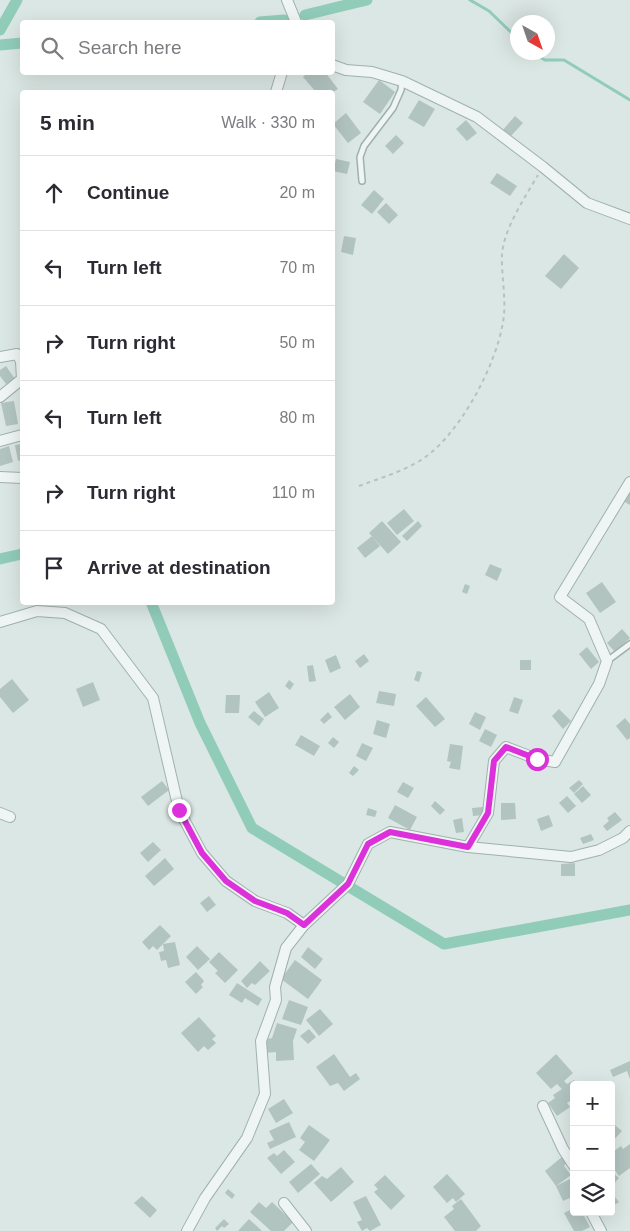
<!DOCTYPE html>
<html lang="en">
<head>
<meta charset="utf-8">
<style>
	body { margin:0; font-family:Arial,sans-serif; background:#f2f2f3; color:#2b2b33 }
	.controls { position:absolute; right:15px; bottom:15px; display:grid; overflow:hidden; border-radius:5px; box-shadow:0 5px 20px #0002 }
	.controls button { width:45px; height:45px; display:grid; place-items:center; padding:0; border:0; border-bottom:1px solid #e1e1e2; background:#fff; color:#2b2b33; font:25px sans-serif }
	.compass { position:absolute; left:510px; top:15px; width:45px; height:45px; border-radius:50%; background:#fff; box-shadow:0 5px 20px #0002; rotate:140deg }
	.stop { position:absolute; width:15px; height:15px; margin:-11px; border:4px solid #dc30da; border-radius:50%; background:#fff }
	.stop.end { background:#dc30da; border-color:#fff; box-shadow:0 1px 5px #0008 }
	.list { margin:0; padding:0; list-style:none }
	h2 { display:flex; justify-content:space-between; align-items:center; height:65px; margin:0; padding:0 20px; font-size:21px }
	h2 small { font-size:16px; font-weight:400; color:#7c7c81 }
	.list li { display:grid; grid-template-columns:32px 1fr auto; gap:15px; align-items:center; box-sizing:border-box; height:75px; padding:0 20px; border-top:1px solid #e1e1e2 }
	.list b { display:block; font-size:19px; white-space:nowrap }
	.list em { font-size:16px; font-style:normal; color:#7c7c81 }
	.icon { flex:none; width:28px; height:28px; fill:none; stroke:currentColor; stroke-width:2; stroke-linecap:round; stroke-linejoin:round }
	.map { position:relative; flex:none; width:630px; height:1231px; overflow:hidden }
	.search { position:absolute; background:#fff; box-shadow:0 5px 20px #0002; left:20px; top:20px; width:315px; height:55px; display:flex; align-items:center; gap:12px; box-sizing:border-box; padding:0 18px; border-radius:5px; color:#7c7c81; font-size:19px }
	.panel { position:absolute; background:#fff; box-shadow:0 5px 20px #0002; left:20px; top:90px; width:315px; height:515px; border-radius:5px }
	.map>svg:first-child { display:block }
</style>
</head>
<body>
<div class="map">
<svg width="630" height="1231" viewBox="0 0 630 1231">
	<rect width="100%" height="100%" fill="#dbe7e4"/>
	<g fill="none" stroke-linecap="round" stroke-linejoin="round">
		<g stroke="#91ccb9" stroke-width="3">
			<polyline points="470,0 489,11 518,39"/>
			<polyline points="531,52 545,60 564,60 630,100"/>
		</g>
		<g stroke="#91ccb9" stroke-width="11">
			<polyline points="305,15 367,0"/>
			<polyline points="260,22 284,20"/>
			<polyline points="0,30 17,0"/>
			<polyline points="0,45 22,43"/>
			<polyline points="0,559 22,554"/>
			<polyline points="151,602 200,723 252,828 444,944 630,910"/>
		</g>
	</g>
	<g fill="#b2c4c0">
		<polygon points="308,72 325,72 338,89 333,92 316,92 303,77"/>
		<polygon points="379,80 395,92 380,114 363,102"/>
		<polygon points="419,100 435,109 424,127 408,118"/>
		<polygon points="346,113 361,133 348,143 333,124"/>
		<polygon points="515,116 523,123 510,137 502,131"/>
		<polygon points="466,120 477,133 467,141 456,129"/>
		<polygon points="396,135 404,143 393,154 385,146"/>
		<polygon points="336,159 350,162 347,174 333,171"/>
		<polygon points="497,173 517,186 510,196 490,183"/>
		<polygon points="374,190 384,199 372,214 361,205"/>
		<polygon points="386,203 398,215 389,224 377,212"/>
		<polygon points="344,236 356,238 353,255 341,252"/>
		<polygon points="564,254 579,268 561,289 545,276"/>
		<polygon points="6,366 15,379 6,384 0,376 0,370"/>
		<polygon points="14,401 18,424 6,426 1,403"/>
		<polygon points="22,444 22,460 18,461 15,445"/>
		<polygon points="9,446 13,462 0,466 0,449"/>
		<polygon points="630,489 630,505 623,501"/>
		<polygon points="404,509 414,521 397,535 387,523"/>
		<polygon points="382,521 401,542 388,554 369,533"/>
		<polygon points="418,521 422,526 407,541 402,536"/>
		<polygon points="372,536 380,546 365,558 357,548"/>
		<polygon points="490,564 502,569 497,581 485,575"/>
		<polygon points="602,582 616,602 600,613 586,593"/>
		<polygon points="465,584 470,586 467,594 462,592"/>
		<polygon points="622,629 630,638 615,652 607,643"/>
		<polygon points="587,647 599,662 591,669 579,654"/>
		<polygon points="364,654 369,661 360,668 355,661"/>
		<polygon points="336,655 341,668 330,673 325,660"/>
		<rect x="520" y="660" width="11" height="10"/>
		<polygon points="313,665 316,681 309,682 307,666"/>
		<polygon points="417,671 422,672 419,682 414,680"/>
		<polygon points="12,679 29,700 13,713 0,697 0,689"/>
		<polygon points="289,680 294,684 290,690 285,686"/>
		<polygon points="93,682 100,700 83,707 76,689"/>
		<polygon points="379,691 396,694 394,706 376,703"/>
		<polygon points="269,692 279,708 265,717 255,702"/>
		<polygon points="350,694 360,707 345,720 334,707"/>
		<polygon points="226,695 240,695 239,713 225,713"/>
		<polygon points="426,697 445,719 435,727 416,706"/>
		<polygon points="514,697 523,700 518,714 509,711"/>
		<polygon points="559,709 571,721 563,729 552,716"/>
		<polygon points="254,711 264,719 259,726 248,717"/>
		<polygon points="328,712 332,717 324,724 320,720"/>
		<polygon points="475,712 486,717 480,730 469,724"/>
		<polygon points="625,718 630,724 630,738 627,740 616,726"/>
		<polygon points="377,720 390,724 386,738 373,734"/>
		<polygon points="485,729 497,735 491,747 479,741"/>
		<polygon points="301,735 320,746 314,756 295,745"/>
		<polygon points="333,737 339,742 334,748 328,743"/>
		<polygon points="362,743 373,748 366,761 356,756"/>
		<polygon points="450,744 463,746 460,770 449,768 451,762 447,761"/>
		<polygon points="354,766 359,770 353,776 349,773"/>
		<polygon points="579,780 583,784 574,793 569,788"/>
		<polygon points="162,781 169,790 148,806 141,797"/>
		<polygon points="403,782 414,788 408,798 397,792"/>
		<polygon points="583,786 591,795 582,803 574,794"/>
		<polygon points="567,796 576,806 568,813 559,803"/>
		<polygon points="435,801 445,810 440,815 431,806"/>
		<polygon points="501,803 515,803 516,819 501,820"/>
		<polygon points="395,805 417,817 410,830 388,818"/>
		<polygon points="483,807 483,815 473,816 472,808"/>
		<polygon points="368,808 377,811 375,817 366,815"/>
		<polygon points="615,812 622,820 607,831 603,826 609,821 607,818"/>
		<polygon points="549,815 553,826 541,831 537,819"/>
		<polygon points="462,818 464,832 456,833 453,820"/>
		<polygon points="591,834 594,840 583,844 580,838"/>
		<polygon points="153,842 161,850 148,862 140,853"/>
		<polygon points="165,858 174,869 154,886 145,876"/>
		<polygon points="575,863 575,876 561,876 561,864"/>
		<polygon points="209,896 216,905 207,912 200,903"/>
		<polygon points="160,925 171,936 157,950 153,946 149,950 142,942"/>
		<polygon points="175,942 180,965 168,968 166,960 161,961 159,952 164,951 163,944"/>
		<polygon points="197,946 210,959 198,970 186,957"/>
		<polygon points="308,947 323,959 315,969 301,957"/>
		<polygon points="219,952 238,970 225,983 215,973 218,971 209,962"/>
		<polygon points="295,960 322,980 308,999 281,979"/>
		<polygon points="260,961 270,971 255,985 252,983 247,988 241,981"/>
		<polygon points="196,972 204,981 201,985 203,987 196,994 185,982"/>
		<polygon points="237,983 262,999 258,1006 245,998 242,1003 229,995"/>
		<polygon points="289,1000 308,1007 301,1025 282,1019"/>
		<polygon points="320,1009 333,1024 319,1036 306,1020"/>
		<polygon points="199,1017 216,1036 212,1039 216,1043 208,1050 204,1046 198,1052 181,1033"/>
		<polygon points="277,1023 297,1029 293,1041 294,1060 276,1061 276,1052 264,1053 264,1040 272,1038"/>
		<polygon points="309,1029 316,1037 308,1044 300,1036"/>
		<polygon points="334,1054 350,1077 356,1073 360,1079 344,1091 338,1083 330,1086 316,1067"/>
		<polygon points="556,1054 573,1073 564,1081 567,1084 574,1080 578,1085 574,1085 574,1098 567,1103 570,1107 557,1116 548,1103 555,1098 553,1095 562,1089 557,1084 551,1089 536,1073"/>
		<polygon points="630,1061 630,1079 627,1071 613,1077 610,1070"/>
		<polygon points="284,1099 293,1113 276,1123 268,1109"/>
		<polygon points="289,1122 296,1137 270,1149 267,1143 274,1140 269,1131"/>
		<polygon points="611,1122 622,1131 611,1143"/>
		<polygon points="309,1125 330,1140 314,1161 299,1150 305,1142 300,1138"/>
		<polygon points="630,1144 630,1168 619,1176 611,1165 611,1153 621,1146 623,1149"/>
		<polygon points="284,1150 295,1162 281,1174 267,1158 274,1153 277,1156"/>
		<polygon points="562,1157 567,1162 564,1166 571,1175 556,1186 574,1177 574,1196 563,1201 556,1186 545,1171"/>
		<polygon points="311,1164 320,1174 298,1193 289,1182"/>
		<polygon points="341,1167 354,1182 331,1202 314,1183 322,1176 327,1179"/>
		<polygon points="611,1171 619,1178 611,1187"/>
		<polygon points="447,1174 465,1194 456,1202 453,1198 447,1203 433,1187"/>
		<polygon points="385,1175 405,1196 391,1210 374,1192 378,1189 374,1185"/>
		<polygon points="228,1189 235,1195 232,1199 225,1193"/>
		<polygon points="611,1192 619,1202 611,1207"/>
		<polygon points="142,1196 157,1210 150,1218 134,1203"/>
		<polygon points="366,1196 381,1225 370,1231 367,1228 362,1231 357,1222 362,1220 353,1202"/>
		<polygon points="461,1199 481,1226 476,1231 455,1231 444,1217 454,1209 452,1206"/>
		<polygon points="259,1202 266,1208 272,1202 293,1222 284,1231 271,1231 250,1212"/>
		<polygon points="574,1208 574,1212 582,1212 590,1227 582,1231 574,1231 564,1213"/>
		<polygon points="224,1219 229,1224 224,1228 222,1226 217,1231 215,1228"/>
		<polygon points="249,1219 262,1231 238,1231"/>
	</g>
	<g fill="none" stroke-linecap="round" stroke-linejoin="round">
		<g stroke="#a0b1ad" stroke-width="8">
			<g id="service">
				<polyline points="362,181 360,157 364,146 393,108 401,90 402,82"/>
				<polyline points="607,661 630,644"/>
			</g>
		</g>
		<g stroke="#a0b1ad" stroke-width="12">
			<g id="minor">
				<polyline points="287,0 296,22"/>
				<polyline points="332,65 346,70 372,72 402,81 477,117 543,167 587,203 630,219"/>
				<polyline points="276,92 282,72"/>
				<polyline points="0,357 17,354 21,361 22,379 0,397"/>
				<polyline points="0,441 22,435"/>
				<polyline points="0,477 22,478"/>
				<polyline points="0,622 37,611 65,613 101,629 153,698 179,810 202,853 226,881 255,901 287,913 304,925"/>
				<polyline points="0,813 10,817"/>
				<polyline points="468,847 571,857 599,850 623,838 630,831"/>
				<polyline points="543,1106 563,1149 574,1166"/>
				<polyline points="284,1203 306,1231"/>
				<polyline points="591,1212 601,1231"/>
				<polyline points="187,1231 205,1198 247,1138 265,1094 261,1041 276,1000 275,987 286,948 304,925 348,884 368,844 390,832 468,847 488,813 494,761 506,747 537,759 555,762 599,684 607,661 589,619 560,597 630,482"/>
			</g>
		</g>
		<path stroke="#b5c2c0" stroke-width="2" stroke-dasharray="4 4" stroke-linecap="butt" d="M359,486c21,-8 43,-14 62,-26 38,-24 75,-94 82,-138 4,-20 -2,-47 -1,-68 2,-25 23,-57 36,-79"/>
		<use href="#service" stroke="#eef5f4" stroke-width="5"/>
		<use href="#minor" stroke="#eef5f4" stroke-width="10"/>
	</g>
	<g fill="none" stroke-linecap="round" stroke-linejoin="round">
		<polyline stroke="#dc30da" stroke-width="6" points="179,810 202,853 226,881 255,901 287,913 304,925 348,884 368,844 390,832 468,847 488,813 494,761 506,747 537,759"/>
	</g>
</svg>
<div class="controls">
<button>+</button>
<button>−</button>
<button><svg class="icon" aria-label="layers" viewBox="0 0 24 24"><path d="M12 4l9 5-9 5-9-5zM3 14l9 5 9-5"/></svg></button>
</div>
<svg class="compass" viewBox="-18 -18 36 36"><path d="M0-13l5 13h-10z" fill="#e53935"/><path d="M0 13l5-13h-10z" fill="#7c7c81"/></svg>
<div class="stop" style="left:537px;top:759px"></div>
<div class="stop end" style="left:179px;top:810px"></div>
<div class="search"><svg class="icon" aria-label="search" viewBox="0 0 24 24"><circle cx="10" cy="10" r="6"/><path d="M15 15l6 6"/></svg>Search here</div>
<section class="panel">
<h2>5 min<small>Walk · 330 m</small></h2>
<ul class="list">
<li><svg class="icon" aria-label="ahead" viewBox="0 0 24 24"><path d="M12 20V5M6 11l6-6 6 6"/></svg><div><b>Continue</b></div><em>20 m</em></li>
<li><svg class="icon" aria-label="left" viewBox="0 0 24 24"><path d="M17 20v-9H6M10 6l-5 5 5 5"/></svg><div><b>Turn left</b></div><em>70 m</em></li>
<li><svg class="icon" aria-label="right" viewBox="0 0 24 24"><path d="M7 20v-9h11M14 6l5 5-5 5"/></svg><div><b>Turn right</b></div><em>50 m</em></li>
<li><svg class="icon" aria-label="left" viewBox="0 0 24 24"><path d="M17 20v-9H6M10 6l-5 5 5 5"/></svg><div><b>Turn left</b></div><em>80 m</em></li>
<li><svg class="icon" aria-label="right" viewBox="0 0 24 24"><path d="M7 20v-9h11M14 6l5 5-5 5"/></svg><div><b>Turn right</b></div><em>110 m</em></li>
<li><svg class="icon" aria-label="arrive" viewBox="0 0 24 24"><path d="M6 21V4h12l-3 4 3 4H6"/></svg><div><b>Arrive at destination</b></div></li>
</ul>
</section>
</div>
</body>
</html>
